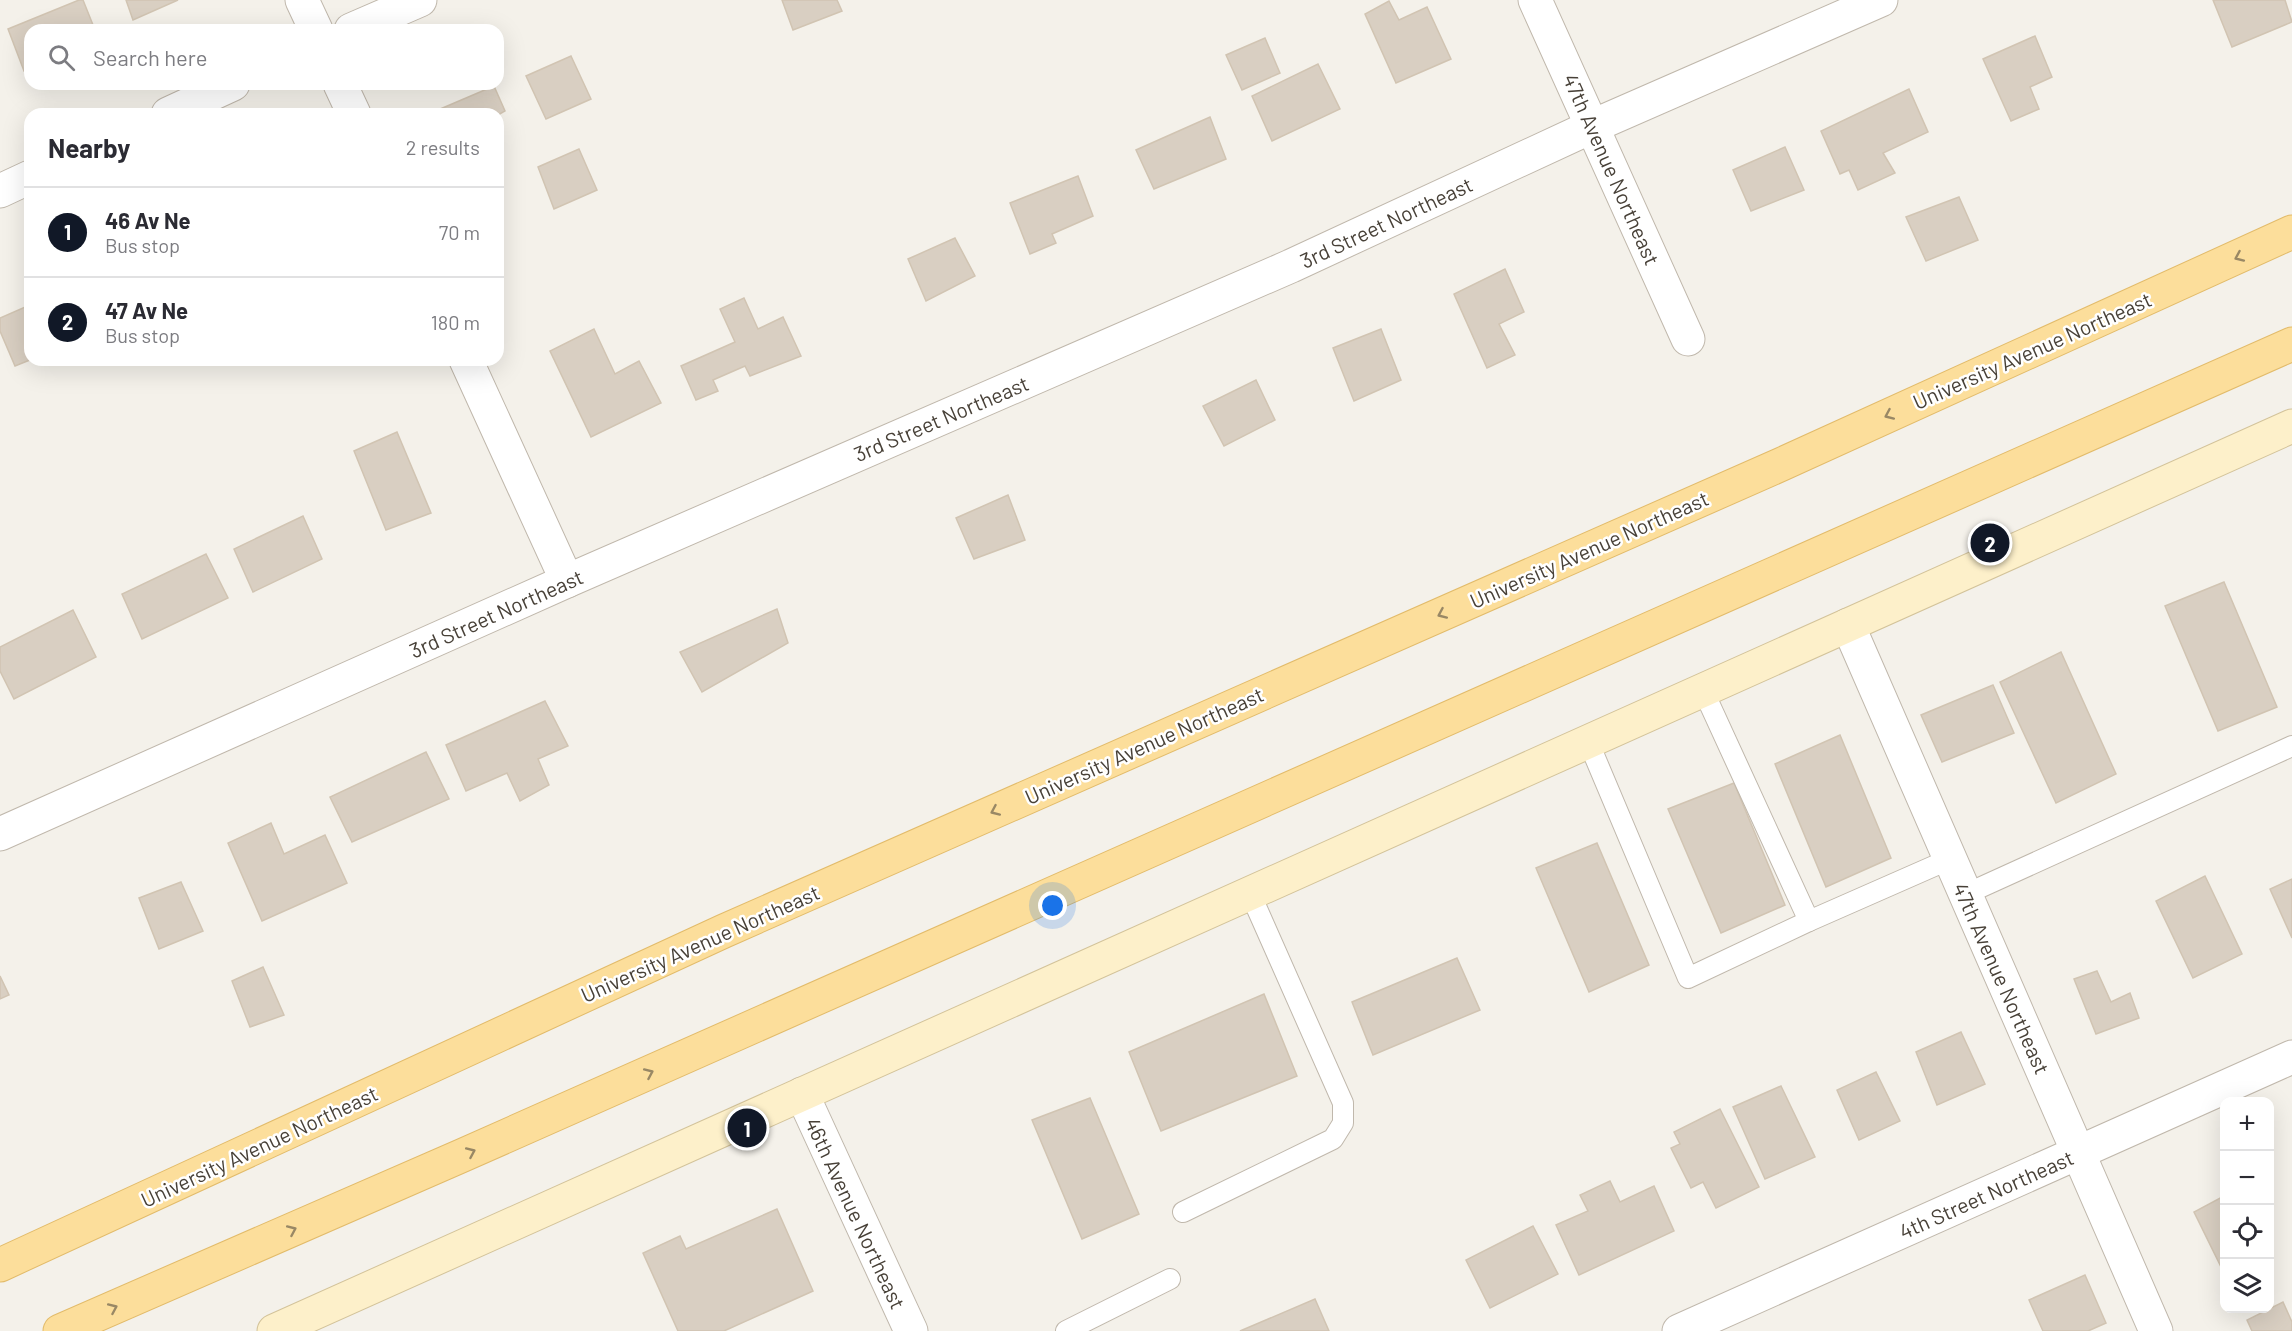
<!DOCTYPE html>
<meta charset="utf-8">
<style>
:root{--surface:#fff;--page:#f2f2f3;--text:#2b2b33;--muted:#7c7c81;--line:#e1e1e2;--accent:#111827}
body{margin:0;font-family:Barlow,sans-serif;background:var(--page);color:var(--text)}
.controls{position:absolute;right:18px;bottom:18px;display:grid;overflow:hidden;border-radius:12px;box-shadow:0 6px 24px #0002}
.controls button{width:54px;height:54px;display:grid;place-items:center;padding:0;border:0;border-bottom:2px solid var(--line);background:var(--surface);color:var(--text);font:30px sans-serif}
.you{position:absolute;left:1053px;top:906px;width:21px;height:21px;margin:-15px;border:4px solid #fff;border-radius:50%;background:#1a73e8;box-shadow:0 0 0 9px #1a73e833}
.badge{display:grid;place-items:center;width:39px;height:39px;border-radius:50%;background:var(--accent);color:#fff;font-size:20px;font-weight:700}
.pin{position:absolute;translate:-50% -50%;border:3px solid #fff;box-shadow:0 2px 6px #0006}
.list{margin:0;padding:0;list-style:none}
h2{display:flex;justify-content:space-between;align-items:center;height:78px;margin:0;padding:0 24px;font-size:26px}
h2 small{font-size:20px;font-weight:400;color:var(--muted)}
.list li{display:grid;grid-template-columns:39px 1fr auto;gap:18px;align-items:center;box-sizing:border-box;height:90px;padding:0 24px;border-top:2px solid var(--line)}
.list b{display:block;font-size:22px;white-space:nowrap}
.list p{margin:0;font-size:20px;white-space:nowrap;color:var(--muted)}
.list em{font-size:20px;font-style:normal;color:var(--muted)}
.icon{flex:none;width:33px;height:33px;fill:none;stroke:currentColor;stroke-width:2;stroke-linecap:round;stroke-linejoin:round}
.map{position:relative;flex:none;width:2292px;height:1331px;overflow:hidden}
.search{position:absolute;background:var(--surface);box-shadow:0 6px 24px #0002;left:24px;top:24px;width:480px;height:66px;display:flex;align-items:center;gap:15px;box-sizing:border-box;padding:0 21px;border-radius:18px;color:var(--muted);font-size:22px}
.panel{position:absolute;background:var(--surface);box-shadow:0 6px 24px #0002;left:24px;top:108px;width:480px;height:258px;border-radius:18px}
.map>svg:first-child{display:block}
.building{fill:#d9cfc2;stroke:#d1c4b2;stroke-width:1.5}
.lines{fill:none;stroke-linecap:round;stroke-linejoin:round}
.lane-casing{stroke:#c0b8ac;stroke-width:22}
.street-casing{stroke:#c0b8ac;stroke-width:35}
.secondary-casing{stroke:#d3c39a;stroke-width:35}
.primary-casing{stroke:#e2bb6a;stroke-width:35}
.lane{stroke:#fff;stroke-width:20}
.street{stroke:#fff;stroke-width:33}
.secondary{stroke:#fdf0ca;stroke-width:33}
.primary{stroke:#fcde9b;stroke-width:33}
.oneway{stroke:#998865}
.labels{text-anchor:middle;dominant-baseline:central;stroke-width:5;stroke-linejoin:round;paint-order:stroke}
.street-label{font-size:21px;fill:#484138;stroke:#fff}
</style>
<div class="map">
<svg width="2292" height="1331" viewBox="0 0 2292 1331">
<rect width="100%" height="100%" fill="#f4f1ea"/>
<g class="building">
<path d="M79 0H83L95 30H30V68L24 71 8 29Z"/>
<path d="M126 0H178L133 20Z"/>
<path d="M782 0H837L842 11 793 30Z"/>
<path d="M2213 0H2285L2292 22 2232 47Z"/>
<path d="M1389 1 1399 20 1427 7 1451 59 1396 83 1365 14Z"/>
<path d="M2035 36 2052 77 2030 87 2039 109 2011 121 1983 59Z"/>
<path d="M1265 38 1280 73 1242 90 1226 55Z"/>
<path d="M571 56 591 99 546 119 526 76Z"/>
<path d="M1318 64 1340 109 1272 141 1252 96Z"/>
<path d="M494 86 505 111 498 115 440 114 438 110Z"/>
<path d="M1909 89 1928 132 1883 153 1895 173 1858 190 1849 170 1840 174 1821 131Z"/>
<path d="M1210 117 1226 159 1154 189 1136 150Z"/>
<path d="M1785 147 1804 190 1751 211 1733 170Z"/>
<path d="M579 149 597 190 554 209 538 167Z"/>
<path d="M1078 176 1093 216 1052 234 1056 243 1030 254 1010 203Z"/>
<path d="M1959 197 1978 240 1926 261 1906 217Z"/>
<path d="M955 238 975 276 926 301 908 259Z"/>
<path d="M1505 269 1524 312 1499 324 1515 355 1487 368 1454 294Z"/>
<path d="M744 298 758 329 783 317 801 356 750 376 745 366 713 380 718 391 696 400 681 366 735 342 720 309Z"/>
<path d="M30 305V360L15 366 0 331V318Z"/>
<path d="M594 329 615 374 639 361 661 403 591 437 550 351Z"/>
<path d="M1381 329 1401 380 1354 401 1333 348Z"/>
<path d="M1256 380 1275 420 1224 446 1203 406Z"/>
<path d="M397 432 431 513 386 530 354 451Z"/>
<path d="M1008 495 1025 540 974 559 956 518Z"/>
<path d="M303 516 322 559 253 592 234 549Z"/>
<path d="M206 554 228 598 142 639 122 594Z"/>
<path d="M2224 582 2277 707 2218 731 2165 606Z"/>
<path d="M777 609 788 643 702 692 680 652Z"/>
<path d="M73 610 96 657 14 699 0 671V647Z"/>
<path d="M2061 652 2116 774 2056 803 2000 682Z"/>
<path d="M1993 685 2014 733 1942 762 1921 715Z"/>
<path d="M545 701 568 746 538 759 549 785 520 801 507 773 466 791 446 745Z"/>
<path d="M1840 735 1891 858 1826 887 1775 764Z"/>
<path d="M426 752 449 799 352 842 330 797Z"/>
<path d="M1734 783 1785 905 1721 933 1668 809Z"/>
<path d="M271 823 284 854 325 835 347 883 262 921 228 843Z"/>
<path d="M1597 843 1649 965 1589 992 1536 868Z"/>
<path d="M2205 876 2242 954 2193 978 2156 901Z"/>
<path d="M2292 879V938L2270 889Z"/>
<path d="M181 882 203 931 159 949 139 898Z"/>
<path d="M1457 958 1480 1010 1373 1055 1352 1002Z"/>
<path d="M263 967 284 1015 250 1027 232 981Z"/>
<path d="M2097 971 2111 1002 2130 993 2139 1018 2096 1034 2074 979Z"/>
<path d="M0 976 9 995 0 999Z"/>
<path d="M1264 994 1297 1076 1161 1131 1129 1052Z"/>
<path d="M1961 1032 1985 1084 1937 1105 1916 1052Z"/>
<path d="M1876 1072 1900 1121 1859 1140 1837 1090Z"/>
<path d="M1781 1086 1815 1157 1765 1179 1733 1107Z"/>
<path d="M1090 1098 1139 1214 1082 1239 1032 1120Z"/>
<path d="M1720 1109 1759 1187 1716 1208 1703 1182 1691 1188 1671 1148 1680 1144 1674 1132Z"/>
<path d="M1610 1181 1620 1202 1654 1186 1674 1231 1579 1275 1556 1225 1588 1211 1580 1195Z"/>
<path d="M2224 1196V1273L2194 1212Z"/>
<path d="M777 1209 813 1291 724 1331H678L643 1253 680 1236 686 1249Z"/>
<path d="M1533 1226 1558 1274 1490 1308 1466 1260Z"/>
<path d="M2085 1275 2106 1323 2088 1331H2043L2029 1300Z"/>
<path d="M1315 1299 1329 1331H1240Z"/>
<path d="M2283 1302 2292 1322V1331H2252L2247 1320Z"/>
</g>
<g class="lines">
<g class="lane-casing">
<g id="lane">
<path d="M1703 690 1809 921 1950 859"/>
<path d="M1588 741 1688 978 1809 921"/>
<path d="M1966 894 2292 746"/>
<path d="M1183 1212 1333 1139 1343 1123V1103L1250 893"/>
<path d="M1066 1331 1170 1279"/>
</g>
</g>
<g class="street-casing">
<g id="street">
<path d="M302 0 316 30"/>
<path d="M1535 0 1688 339"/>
<path d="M351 30 420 0"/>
<path d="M340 84 354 114"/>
<path d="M168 114 233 84"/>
<path d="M0 191 30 177"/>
<path d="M466 360 567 581"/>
<path d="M1848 625 2156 1331"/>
<path d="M0 834 567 581 1291 266 1593 126 1881 0"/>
<path d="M802 1094 911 1331"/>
<path d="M1679 1331 2292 1057"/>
</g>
</g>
<g class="secondary-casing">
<path id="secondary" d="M274 1331 2292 426"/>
</g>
<g class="primary-casing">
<g id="primary">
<path d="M0 1265 724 931 1782 464 2292 232"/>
<path d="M60 1331 461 1156 2292 344"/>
</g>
</g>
<use href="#lane" class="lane"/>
<use href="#street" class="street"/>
<use href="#secondary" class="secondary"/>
<use href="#primary" class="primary"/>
</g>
<defs><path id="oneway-chevron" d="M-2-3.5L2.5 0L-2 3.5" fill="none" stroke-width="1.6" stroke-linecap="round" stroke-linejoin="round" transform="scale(1.5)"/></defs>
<g class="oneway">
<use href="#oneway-chevron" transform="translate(2239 257) rotate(156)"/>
<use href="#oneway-chevron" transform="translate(1889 415) rotate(156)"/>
<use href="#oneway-chevron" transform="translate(1442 614) rotate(156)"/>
<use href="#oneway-chevron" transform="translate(995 811) rotate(156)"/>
<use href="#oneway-chevron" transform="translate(649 1073) rotate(-24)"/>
<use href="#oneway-chevron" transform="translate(471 1152) rotate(-24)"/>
<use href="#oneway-chevron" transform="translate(292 1230) rotate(-24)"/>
<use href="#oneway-chevron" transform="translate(113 1308) rotate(-24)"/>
</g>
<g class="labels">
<g class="street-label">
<text transform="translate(1612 169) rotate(66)">47th Avenue Northeast</text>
<text transform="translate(1386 222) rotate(-25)">3rd Street Northeast</text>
<text transform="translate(2032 350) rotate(-24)">University Avenue Northeast</text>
<text transform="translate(941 418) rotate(-23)">3rd Street Northeast</text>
<text transform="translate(1589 549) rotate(-24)">University Avenue Northeast</text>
<text transform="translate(496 613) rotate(-24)">3rd Street Northeast</text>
<text transform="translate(1144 745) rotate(-24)">University Avenue Northeast</text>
<text transform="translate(700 943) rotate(-24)">University Avenue Northeast</text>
<text transform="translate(2002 978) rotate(66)">47th Avenue Northeast</text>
<text transform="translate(259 1146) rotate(-25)">University Avenue Northeast</text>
<text transform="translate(1986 1194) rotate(-24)">4th Street Northeast</text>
<text transform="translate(856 1213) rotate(65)">46th Avenue Northeast</text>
</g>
</g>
</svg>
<div class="controls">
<button>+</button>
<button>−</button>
<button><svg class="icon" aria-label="locate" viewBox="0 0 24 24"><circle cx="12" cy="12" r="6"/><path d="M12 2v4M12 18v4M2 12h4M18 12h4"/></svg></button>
<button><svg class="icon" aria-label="layers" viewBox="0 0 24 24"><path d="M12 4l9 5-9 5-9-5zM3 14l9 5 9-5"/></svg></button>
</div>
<div class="you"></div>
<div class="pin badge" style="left:747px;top:1128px">1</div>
<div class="pin badge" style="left:1990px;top:543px">2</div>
<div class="search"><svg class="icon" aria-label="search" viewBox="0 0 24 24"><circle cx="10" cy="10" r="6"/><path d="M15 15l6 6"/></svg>Search here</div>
<section class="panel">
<h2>Nearby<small>2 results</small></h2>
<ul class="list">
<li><span class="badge">1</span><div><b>46 Av Ne</b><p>Bus stop</p></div><em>70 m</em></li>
<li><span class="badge">2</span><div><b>47 Av Ne</b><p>Bus stop</p></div><em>180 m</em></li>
</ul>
</section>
</div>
